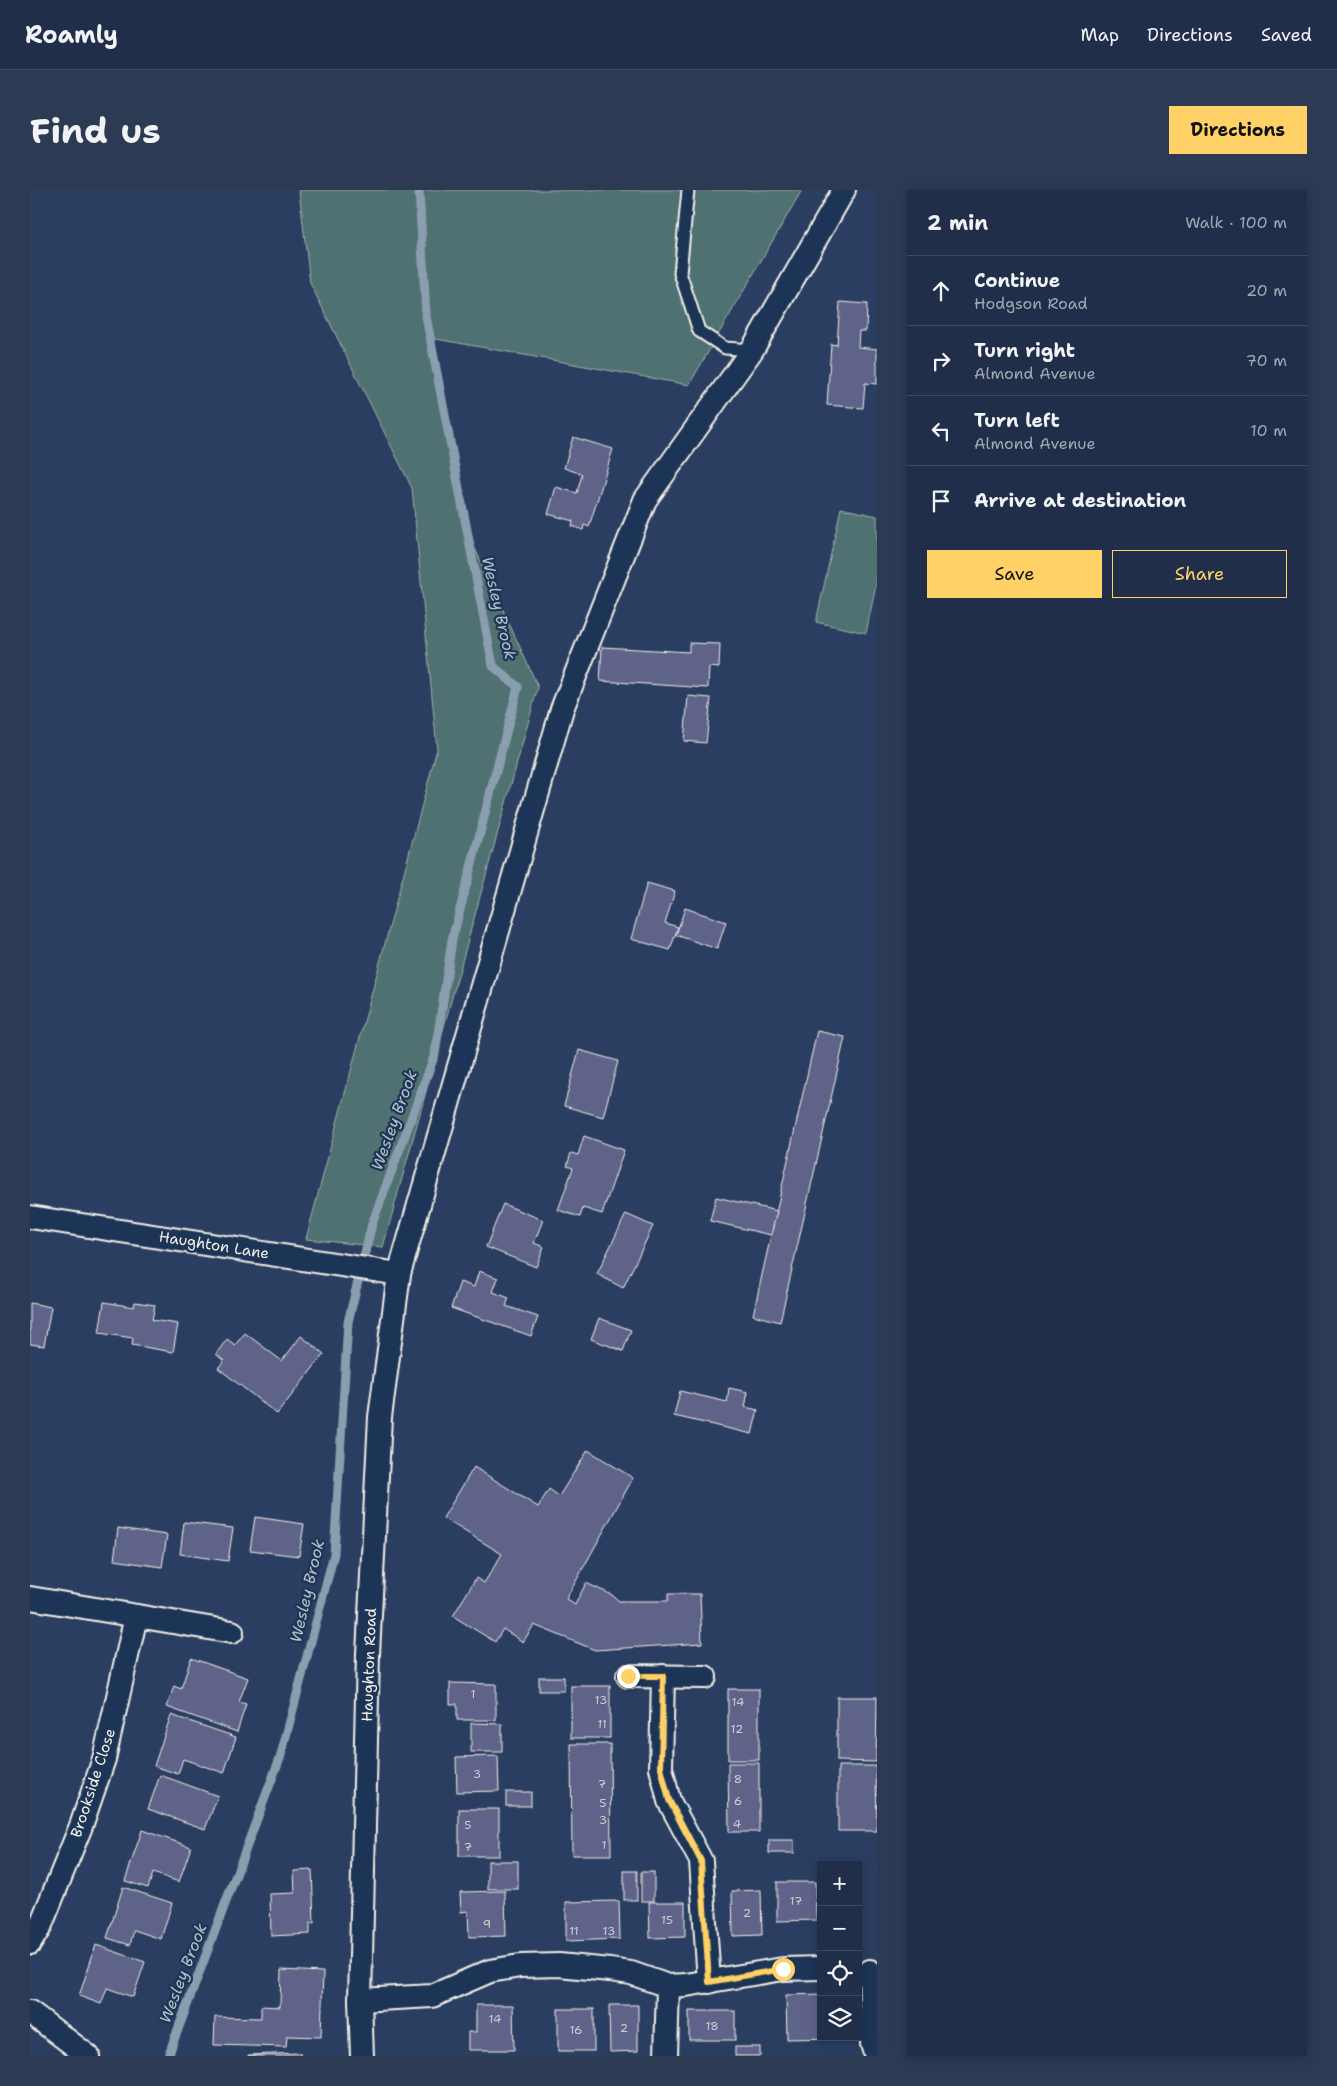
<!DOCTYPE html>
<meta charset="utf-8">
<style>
:root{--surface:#202e49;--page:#2d3a53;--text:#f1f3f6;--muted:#a2a8b4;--line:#3d4a61;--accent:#ffd166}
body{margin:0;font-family:"Shantell Sans",sans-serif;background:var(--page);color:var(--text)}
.controls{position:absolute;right:15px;bottom:15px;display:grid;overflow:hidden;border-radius:0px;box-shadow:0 2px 12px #0003}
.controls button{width:45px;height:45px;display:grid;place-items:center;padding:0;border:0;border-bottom:1px solid var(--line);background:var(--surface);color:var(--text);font:25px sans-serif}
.stop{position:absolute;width:15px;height:15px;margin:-11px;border:4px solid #ffd166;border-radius:50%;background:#fff}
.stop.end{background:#ffd166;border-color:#fff;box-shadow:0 1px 5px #0008}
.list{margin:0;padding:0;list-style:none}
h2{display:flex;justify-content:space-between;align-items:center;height:65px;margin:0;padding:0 20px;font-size:21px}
h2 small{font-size:16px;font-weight:400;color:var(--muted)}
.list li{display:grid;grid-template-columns:32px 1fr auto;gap:15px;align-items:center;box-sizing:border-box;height:70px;padding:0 20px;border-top:1px solid var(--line)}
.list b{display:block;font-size:19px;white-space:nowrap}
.list p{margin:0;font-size:16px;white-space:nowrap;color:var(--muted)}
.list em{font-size:16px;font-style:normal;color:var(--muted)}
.actions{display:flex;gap:10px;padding:15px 20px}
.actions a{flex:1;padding:11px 0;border:1px solid var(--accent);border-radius:0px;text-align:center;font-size:18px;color:var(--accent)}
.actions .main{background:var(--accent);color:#111}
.icon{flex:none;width:28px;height:28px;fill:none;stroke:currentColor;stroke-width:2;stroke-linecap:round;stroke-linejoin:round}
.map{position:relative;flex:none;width:847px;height:1866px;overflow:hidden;border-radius:0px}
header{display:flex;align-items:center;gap:30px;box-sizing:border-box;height:70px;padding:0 25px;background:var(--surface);border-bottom:1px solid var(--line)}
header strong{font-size:24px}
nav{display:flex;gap:28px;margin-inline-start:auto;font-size:18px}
.intro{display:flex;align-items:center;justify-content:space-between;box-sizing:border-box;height:120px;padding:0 30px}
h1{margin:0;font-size:35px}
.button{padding:12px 22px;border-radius:0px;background:var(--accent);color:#111;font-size:18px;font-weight:700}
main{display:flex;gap:30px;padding:0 30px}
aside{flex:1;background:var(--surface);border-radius:0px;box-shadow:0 2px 12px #0003}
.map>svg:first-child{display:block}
.green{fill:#507171;stroke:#a2b1ac}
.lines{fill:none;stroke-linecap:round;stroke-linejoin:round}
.stream{stroke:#899faf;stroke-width:9}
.building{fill:#5e648a;stroke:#f4f1e8}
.lane-casing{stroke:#f4f1e8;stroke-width:15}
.street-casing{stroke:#f4f1e8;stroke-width:26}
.lane{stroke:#1d3557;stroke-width:11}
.street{stroke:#1d3557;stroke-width:22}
.route{stroke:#ffd166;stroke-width:6}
.labels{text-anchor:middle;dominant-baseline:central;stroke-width:4.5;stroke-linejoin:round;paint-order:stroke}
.number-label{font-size:12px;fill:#ceced0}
.street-label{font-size:15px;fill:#f4f1e8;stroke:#1d3557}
.water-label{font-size:16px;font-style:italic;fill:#b5c1c7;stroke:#1d3557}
</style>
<header>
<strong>Roamly</strong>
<nav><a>Map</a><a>Directions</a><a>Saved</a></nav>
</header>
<div class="intro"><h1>Find us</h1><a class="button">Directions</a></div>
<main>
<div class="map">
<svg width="847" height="1866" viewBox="0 0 847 1866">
<rect width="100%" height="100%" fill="#2a3e61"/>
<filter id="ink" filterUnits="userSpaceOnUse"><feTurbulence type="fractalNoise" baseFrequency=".02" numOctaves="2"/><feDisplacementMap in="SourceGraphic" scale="10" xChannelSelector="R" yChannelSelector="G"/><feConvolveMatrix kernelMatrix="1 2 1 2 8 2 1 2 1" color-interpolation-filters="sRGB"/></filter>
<g filter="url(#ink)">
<g class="green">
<path d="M269 0H772L659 195 401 148 438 343 508 497 353 1057 276 1049 407 559 382 298 280 93Z"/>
<path d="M811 318 847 326V390L836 443 786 432Z"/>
</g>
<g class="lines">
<path class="stream" d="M138 1866 251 1565 304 1364 318 1132 342 1034 405 864 422 750 488 497 463 476 396 126 389 0"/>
</g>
<g class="building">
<path d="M810 112 837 114 836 141H829L828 157 847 159V194L835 193 833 218 797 215 801 154 807 155Z"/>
<path d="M543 247 583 259 559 337 554 335 553 340 542 336 543 331 518 324 526 297 547 303 552 284 534 278Z"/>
<path d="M659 453 690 454 689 478 679 477 678 498 570 491 572 457 659 462Z"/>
<path d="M658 506 681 508 676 553 654 551Z"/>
<path d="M617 693 645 701 635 733 648 737 640 760 601 749Z"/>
<path d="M655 718 696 732 687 759 646 745Z"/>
<path d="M787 841 815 847 750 1132 723 1125Z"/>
<path d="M549 860 588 871 573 927 534 916Z"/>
<path d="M554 946 594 960 572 1024 553 1018 550 1027 528 1020 543 978 537 976 541 963 548 965Z"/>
<path d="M686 1007 747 1021 741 1045 680 1031Z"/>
<path d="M473 1014 513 1030 504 1053 514 1057 506 1077 456 1057Z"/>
<path d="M596 1024 623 1036 593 1098 567 1084Z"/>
<path d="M449 1081 468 1088 463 1102 479 1108 476 1116 508 1127 501 1146 421 1118 430 1092 444 1097Z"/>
<path d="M74 1112 104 1117 105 1112 125 1115 122 1130 148 1134 143 1162 102 1155 103 1148 69 1143Z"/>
<path d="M0 1113 21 1117 14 1156 0 1154Z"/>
<path d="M569 1128 601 1140 593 1161 561 1149Z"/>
<path d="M215 1143 252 1171 271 1146 294 1164 247 1224 188 1178 194 1171 186 1164 197 1149 205 1155Z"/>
<path d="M699 1198 718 1202 715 1217 728 1220 722 1244 644 1226 650 1201 697 1212Z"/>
<path d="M558 1260 603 1288 536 1409 545 1415 556 1393 582 1405 589 1411H638V1404H670L672 1453 565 1460 504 1435 493 1452 473 1439 465 1452 423 1426 446 1388 454 1393 472 1364 413 1328 444 1277 508 1317 519 1299 529 1306Z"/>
<path d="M225 1327 274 1334 269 1366 220 1360Z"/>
<path d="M154 1332 203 1338 198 1371 150 1364Z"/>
<path d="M88 1338 137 1345 132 1377 84 1370Z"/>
<path d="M161 1468 218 1488 209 1512 216 1514 207 1542 137 1517 144 1496 151 1499Z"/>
<rect x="509" y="1487" width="25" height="14"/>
<path d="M420 1493 466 1494V1530H427V1514H420Z"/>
<rect x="541" y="1496" width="39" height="52"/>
<rect x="698" y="1499" width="31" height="71"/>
<path d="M807 1507H847L846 1572 807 1571Z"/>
<path d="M141 1525 206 1547 194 1583 153 1569 148 1584 124 1576Z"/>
<path d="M441 1533 472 1534V1562H441Z"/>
<path d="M541 1554H580L581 1665H542Z"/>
<path d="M468 1566 469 1601 427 1602 426 1567Z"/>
<path d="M698 1573H729V1642H699Z"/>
<path d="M808 1576H846L847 1641H808Z"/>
<path d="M130 1585 188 1606 175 1639 118 1619Z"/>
<rect x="476" y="1602" width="25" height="14"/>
<rect x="429" y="1619" width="40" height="47"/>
<path d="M112 1640 161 1657 149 1692 123 1683 118 1698 95 1691Z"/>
<rect x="739" y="1650" width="25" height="13"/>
<rect x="458" y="1671" width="30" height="28"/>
<path d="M282 1680 284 1733H280V1744L241 1746 240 1704 265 1703 264 1681Z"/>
<rect x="594" y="1681" width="13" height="29"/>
<rect x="611" y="1682" width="13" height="29"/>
<path d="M747 1692H785L786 1730 747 1731Z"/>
<path d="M788 1692H791V1731H789Z"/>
<path d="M93 1697 142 1713 131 1749 104 1740 100 1755 77 1748Z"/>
<path d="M731 1700 732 1745 703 1746 702 1701Z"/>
<path d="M475 1701 476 1746 439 1747 438 1721 431 1722 430 1702Z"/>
<path d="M589 1711 590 1749 536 1751V1712Z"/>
<path d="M619 1712H655V1747L620 1748Z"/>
<path d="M66 1755 115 1772 103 1807 77 1798 71 1814 49 1806Z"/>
<path d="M251 1780 293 1782 291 1847 257 1846 256 1857 184 1855 185 1827 231 1828V1816L250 1817Z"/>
<path d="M791 1804V1847L807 1848 757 1849 756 1805Z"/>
<path d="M446 1815H483L484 1860H438V1842H446Z"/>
<path d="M579 1815H608V1861L580 1862Z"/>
<rect x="528" y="1819" width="36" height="42"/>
<rect x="659" y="1821" width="46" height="29"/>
<rect x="705" y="1857" width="25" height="9"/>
<path d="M270 1863V1866H218V1865Z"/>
</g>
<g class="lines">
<g class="lane-casing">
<path id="lane" d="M658 0 650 83 669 141 695 158 722 160"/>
</g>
<g class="street-casing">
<g id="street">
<path d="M0 1027 369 1084"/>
<path d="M0 1408 202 1442"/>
<path d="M598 1486 675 1487"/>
<path d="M633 1486 631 1578 639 1611 671 1671 679 1792"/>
<path d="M0 1753 10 1737 51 1636 74 1569 106 1426"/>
<path d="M840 1781 842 1854 846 1866"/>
<path d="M330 1810 402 1806 460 1781 490 1776 529 1775 580 1780 601 1783 638 1796 656 1795 753 1779 791 1778"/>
<path d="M0 1822 58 1866"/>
<path d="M332 1866 330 1810 338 1464 350 1227 369 1084 532 519 615 310 722 160 814 0"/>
<path d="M636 1866 638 1796"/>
</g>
</g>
<use href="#lane" class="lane"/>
<use href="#street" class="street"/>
</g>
</g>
<g class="lines" filter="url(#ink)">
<path class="route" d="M598 1486H633L631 1578 639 1610 671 1671 679 1792 753 1779"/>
</g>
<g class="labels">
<g class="number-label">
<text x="443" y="1504">1</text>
<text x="571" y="1510">13</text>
<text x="708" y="1512">14</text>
<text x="572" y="1534">11</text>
<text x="707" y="1539">12</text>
<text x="447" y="1584">3</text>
<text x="708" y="1589">8</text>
<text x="572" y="1594">7</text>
<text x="708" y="1611">6</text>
<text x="573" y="1613">5</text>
<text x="573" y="1630">3</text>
<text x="707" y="1634">4</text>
<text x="438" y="1635">5</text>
<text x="574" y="1655">1</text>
<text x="438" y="1657">7</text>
<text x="766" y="1711">17</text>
<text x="717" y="1723">2</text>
<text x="637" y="1730">15</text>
<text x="457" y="1734">9</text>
<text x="544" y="1741">11</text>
<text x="579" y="1741">13</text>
<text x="465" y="1829">14</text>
<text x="682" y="1836">18</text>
<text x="594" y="1838">2</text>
<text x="546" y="1840">16</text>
</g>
<g class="street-label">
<text transform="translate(184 1055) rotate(9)">Haughton Lane</text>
<text transform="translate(339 1475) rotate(-88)">Haughton Road</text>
<text transform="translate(63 1593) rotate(-72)">Brookside Close</text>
</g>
<g class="water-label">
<text transform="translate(469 418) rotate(77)">Wesley Brook</text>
<text transform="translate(364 930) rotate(-70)">Wesley Brook</text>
<text transform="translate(277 1401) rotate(-77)">Wesley Brook</text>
<text transform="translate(153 1783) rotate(-69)">Wesley Brook</text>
</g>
</g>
</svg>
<div class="controls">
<button>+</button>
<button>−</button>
<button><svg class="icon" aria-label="locate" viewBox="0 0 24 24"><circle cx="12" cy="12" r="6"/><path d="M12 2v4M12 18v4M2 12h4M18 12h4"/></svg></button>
<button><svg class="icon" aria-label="layers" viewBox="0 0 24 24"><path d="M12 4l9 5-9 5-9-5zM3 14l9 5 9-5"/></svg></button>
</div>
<div class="stop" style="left:753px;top:1779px"></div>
<div class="stop end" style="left:598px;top:1486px"></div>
</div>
<aside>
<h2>2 min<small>Walk · 100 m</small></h2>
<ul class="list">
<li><svg class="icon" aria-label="ahead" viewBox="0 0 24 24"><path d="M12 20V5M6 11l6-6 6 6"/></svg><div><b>Continue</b><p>Hodgson Road</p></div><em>20 m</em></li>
<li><svg class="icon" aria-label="right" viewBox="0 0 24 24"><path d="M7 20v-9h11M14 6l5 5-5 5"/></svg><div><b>Turn right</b><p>Almond Avenue</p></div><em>70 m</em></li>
<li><svg class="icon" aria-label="left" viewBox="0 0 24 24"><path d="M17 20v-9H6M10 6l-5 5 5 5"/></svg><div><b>Turn left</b><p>Almond Avenue</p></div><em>10 m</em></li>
<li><svg class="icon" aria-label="arrive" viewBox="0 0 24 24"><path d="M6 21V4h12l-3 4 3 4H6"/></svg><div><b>Arrive at destination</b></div></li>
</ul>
<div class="actions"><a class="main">Save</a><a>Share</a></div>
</aside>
</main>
